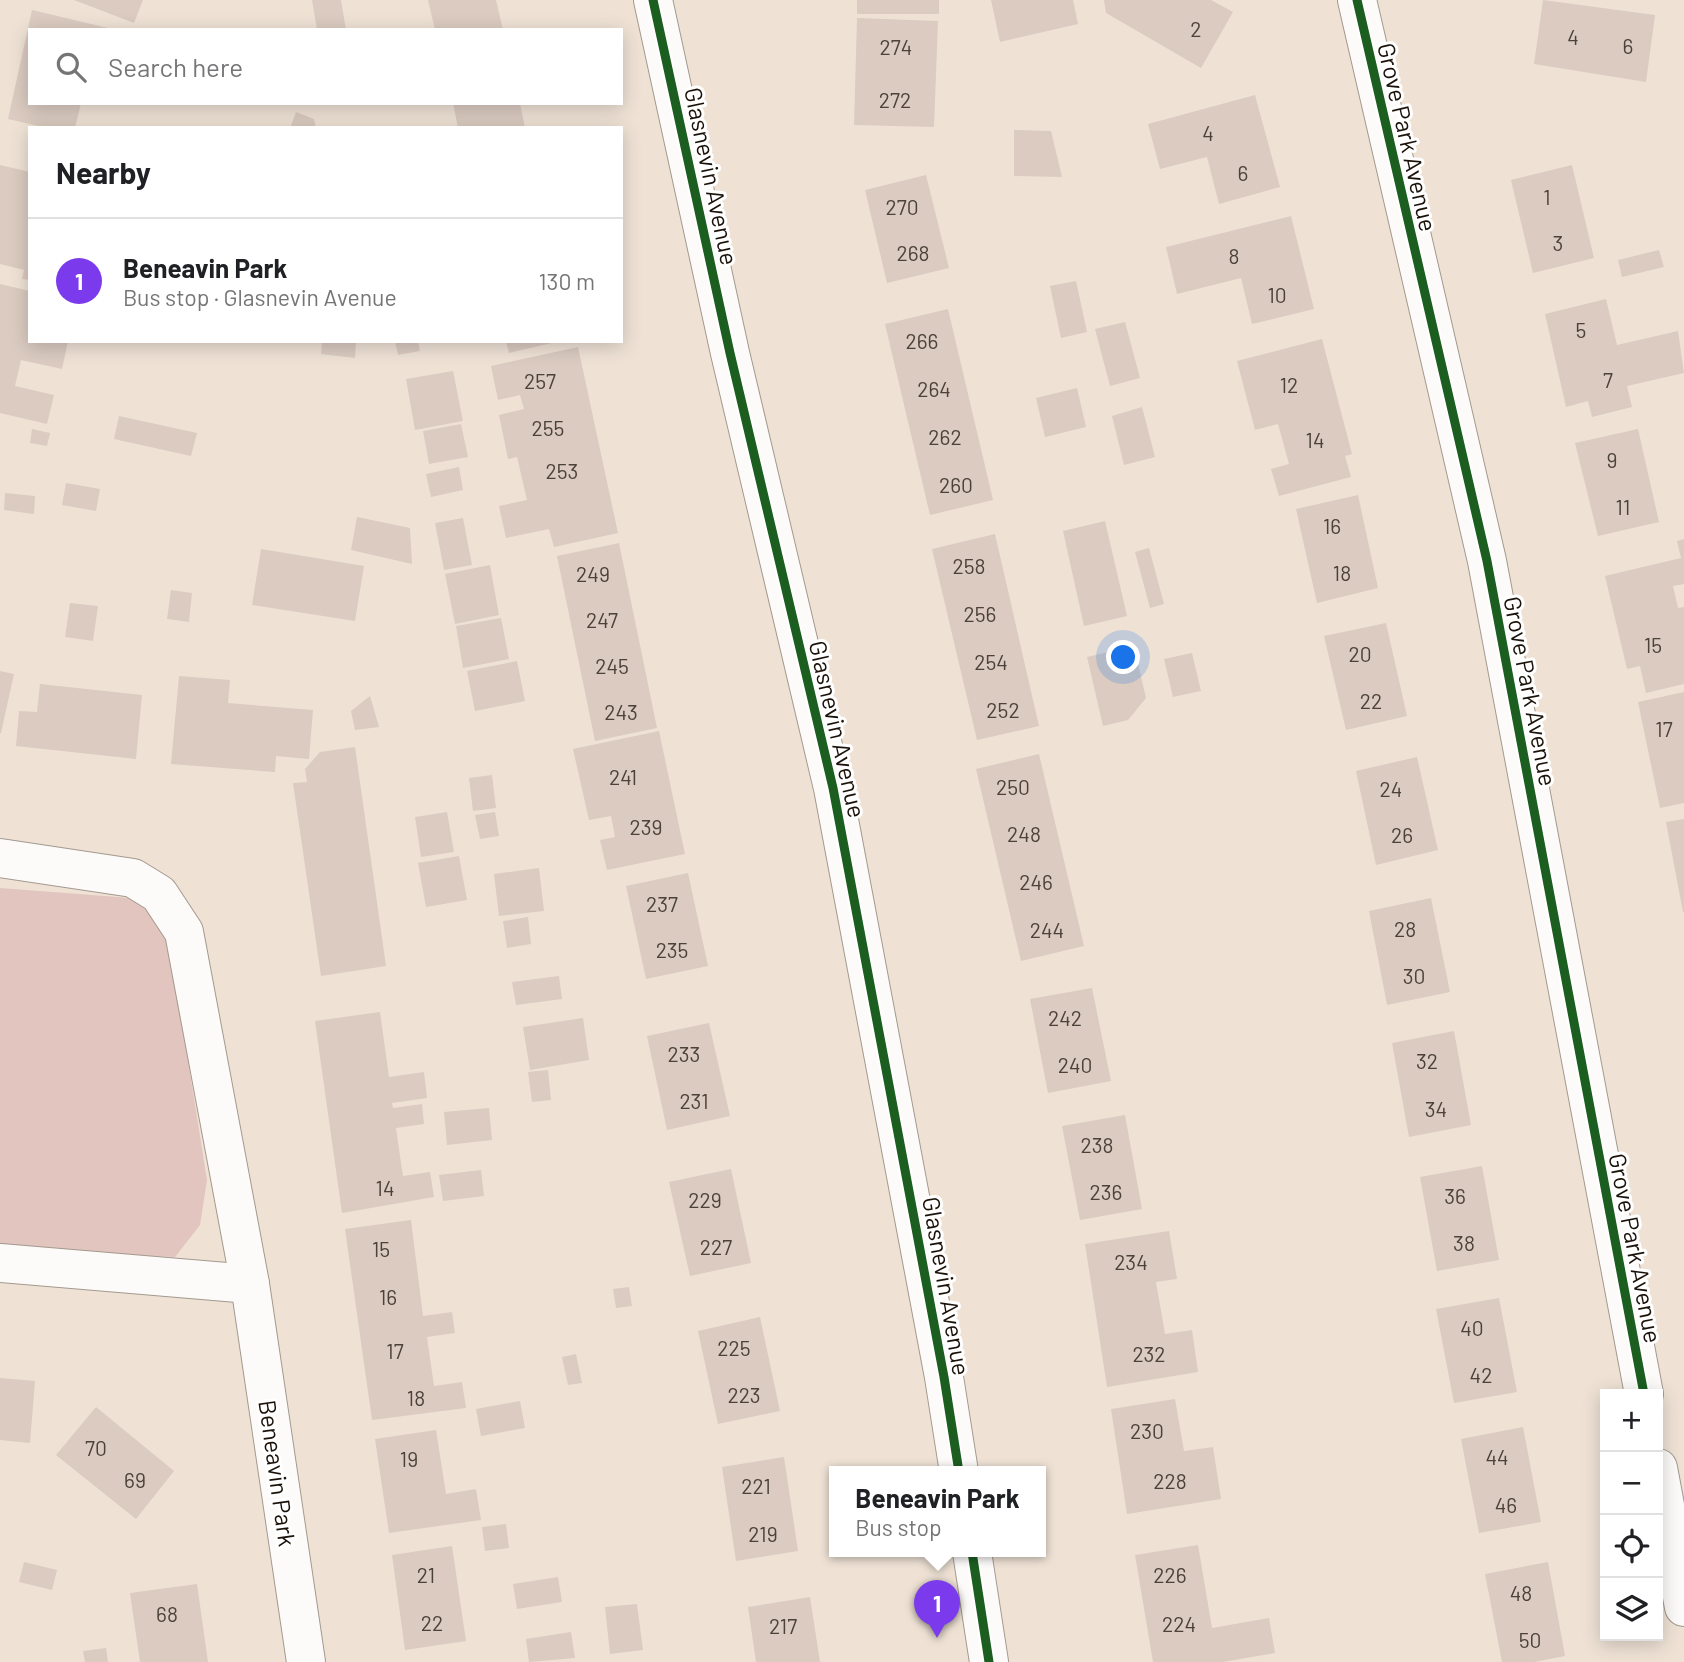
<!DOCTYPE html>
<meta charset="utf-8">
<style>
:root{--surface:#fff;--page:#f2f2f2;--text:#202124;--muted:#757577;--line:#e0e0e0;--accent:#7c3aed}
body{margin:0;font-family:Barlow,sans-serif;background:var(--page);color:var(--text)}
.controls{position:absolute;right:21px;bottom:21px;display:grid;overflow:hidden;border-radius:0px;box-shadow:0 4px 18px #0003}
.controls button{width:63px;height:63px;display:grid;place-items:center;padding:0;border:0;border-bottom:2px solid var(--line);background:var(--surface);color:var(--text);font:35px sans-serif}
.you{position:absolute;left:1124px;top:658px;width:24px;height:24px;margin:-18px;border:5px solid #fff;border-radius:50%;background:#1a73e8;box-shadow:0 0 0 10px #1a73e833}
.badge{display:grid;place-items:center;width:46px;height:46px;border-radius:50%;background:var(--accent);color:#fff;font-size:23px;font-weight:700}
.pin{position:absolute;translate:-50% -58px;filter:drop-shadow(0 2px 4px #0008)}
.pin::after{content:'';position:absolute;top:37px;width:24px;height:21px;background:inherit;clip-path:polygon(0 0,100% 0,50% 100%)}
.popup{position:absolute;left:829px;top:1466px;width:217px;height:91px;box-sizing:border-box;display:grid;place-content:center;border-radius:0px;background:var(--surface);filter:drop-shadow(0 2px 5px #0005);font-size:23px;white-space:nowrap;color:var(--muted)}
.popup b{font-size:26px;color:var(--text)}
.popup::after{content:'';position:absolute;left:50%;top:100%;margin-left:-14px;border:14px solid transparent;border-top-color:var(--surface)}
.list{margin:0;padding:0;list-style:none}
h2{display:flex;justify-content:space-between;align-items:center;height:91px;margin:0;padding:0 28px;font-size:30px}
h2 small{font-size:23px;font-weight:400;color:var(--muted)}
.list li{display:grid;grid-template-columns:46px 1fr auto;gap:21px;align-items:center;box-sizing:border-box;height:126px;padding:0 28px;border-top:2px solid var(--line)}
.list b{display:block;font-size:26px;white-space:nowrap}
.list p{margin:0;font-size:23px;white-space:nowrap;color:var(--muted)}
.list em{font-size:23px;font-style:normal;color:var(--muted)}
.icon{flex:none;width:38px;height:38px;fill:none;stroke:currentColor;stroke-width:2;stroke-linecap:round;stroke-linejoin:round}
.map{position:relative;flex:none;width:1684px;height:1662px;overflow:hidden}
.search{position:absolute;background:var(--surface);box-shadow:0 4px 18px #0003;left:28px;top:28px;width:595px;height:77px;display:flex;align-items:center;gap:18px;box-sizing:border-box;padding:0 24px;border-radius:0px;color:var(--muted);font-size:26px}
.panel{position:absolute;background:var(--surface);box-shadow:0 4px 18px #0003;left:28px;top:126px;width:595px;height:217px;border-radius:0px}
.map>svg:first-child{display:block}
.green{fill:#e1c5be}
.building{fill:#dbcbc1}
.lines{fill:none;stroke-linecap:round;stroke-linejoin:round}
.minor-casing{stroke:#a3998f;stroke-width:40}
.secondary-casing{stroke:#a3998f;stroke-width:40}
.minor{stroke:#fdfbf9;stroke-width:38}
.secondary{stroke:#fdfbf9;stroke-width:38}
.cycleway-casing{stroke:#fff;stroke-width:13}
.cycleway{stroke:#1b5e20;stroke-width:9}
.labels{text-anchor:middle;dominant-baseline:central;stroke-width:6;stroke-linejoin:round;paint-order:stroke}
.number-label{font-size:21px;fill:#4c4239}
.street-label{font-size:24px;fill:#1a1109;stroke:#fff}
</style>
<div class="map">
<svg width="1684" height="1662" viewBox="0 0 1684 1662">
<rect width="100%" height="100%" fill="#efe2d5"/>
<path class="green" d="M0 888 131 898 155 915 170 947 207 1180 200 1225 175 1257 0 1250Z"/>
<g class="building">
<path d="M74 0H143L134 23Z"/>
<path d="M312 0H341L346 30H317Z"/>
<path d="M428 0H496L503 30H435Z"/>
<rect x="857" y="0" width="82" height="14"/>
<path d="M991 0H1073L1078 24 1000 42Z"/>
<path d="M1104 0H1211L1233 12 1201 68 1106 13Z"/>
<path d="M1543 0 1655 15 1646 82 1534 64Z"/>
<path d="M32 10 112 29 30 30V103H81L75 128H47L8 119Z"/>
<path d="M857 18 938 21 934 127 854 125Z"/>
<path d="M1255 95 1280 187 1219 204 1207 157 1160 169 1148 124Z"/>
<path d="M453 103H520L525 128H458Z"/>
<path d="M296 112 314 119 316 128H290Z"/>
<path d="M1014 130 1051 131 1062 177 1014 176Z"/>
<path d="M0 165 30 172V280L22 279 24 270 0 264Z"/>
<path d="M1572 165 1594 258 1533 273 1511 180Z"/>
<path d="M926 175 949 268 887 283 865 190Z"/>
<path d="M1291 216 1314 309 1252 324 1241 278 1177 294 1166 247Z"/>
<path d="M1659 250 1664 267 1622 277 1618 260Z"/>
<path d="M1076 281 1087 332 1061 338 1050 286Z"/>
<path d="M0 284 30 291V341H68L62 369 21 360 15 386 54 395 47 424 0 413Z"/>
<path d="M1606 299 1617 345 1678 331 1684 373 1627 386 1632 407 1592 417 1588 401 1566 407 1545 314Z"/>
<path d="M948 309 993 500 930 515 885 324Z"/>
<path d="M1125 322 1140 378 1110 386 1095 329Z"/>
<path d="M1322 339 1352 454 1345 456 1351 477 1279 496 1271 469 1289 464 1278 424 1255 430 1237 361Z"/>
<path d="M322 341H356L355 358 321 354Z"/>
<path d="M395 341H418L420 351 398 355Z"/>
<path d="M506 341H556V342L509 353Z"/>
<path d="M578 347 618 533 554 547 549 529 506 538 499 506 527 500 517 457 508 459 499 415 524 409 520 395 498 400 491 366Z"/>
<path d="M453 371 463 421 415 430 406 379Z"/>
<path d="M1077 388 1086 427 1045 437 1036 398Z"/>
<path d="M1142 407 1155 457 1124 465 1112 416Z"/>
<path d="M119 416 197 433 191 456 114 439Z"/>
<path d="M461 424 468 457 429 464 423 431Z"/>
<path d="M32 429 50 433 47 446 30 443Z"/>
<path d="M1638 429 1659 522 1598 536 1575 443Z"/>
<path d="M459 467 463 490 431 497 426 474Z"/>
<path d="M66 483 100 489 96 511 62 505Z"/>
<path d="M5 493 35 496 34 514 4 510Z"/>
<path d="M1358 495 1378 588 1317 603 1296 509Z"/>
<path d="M357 517 410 528 412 564 351 550Z"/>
<path d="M463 518 472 565 444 570 435 523Z"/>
<path d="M1105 521 1127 616 1084 626 1063 531Z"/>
<path d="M995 534 1039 726 977 740 932 549Z"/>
<path d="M1684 539V584L1673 586 1678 608 1684 607V684L1646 693 1640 666 1627 669 1605 576 1681 558 1677 541Z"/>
<path d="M619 543 657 728 595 741 557 556Z"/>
<path d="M1149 548 1164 604 1150 608 1135 552Z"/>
<path d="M261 549 364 566 355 621 252 605Z"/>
<path d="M490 565 499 615 455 624 445 574Z"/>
<path d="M171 590 192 593 189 622 167 619Z"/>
<path d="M70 603 98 606 93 641 65 637Z"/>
<path d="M501 618 509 659 463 668 456 626Z"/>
<path d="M1386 623 1407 716 1346 730 1324 636Z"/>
<path d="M1134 646 1146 698 1128 720 1103 726 1087 657Z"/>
<path d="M1192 653 1201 691 1173 697 1164 659Z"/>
<path d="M517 661 525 701 475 711 467 671Z"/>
<path d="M0 671 14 674 1 733H0Z"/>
<path d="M179 676 230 680 228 703 313 710 309 759 276 756 275 772 171 764Z"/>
<path d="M40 684 142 695 136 759 16 746 19 711 37 712Z"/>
<path d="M1684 692V803L1660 808 1638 702Z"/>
<path d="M370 696 379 727 355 730 351 711Z"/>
<path d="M659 731 685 854 607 870 600 840 615 837 611 816 589 820 573 749Z"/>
<path d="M355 747 386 966 321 976 293 783 307 782 305 769 320 752Z"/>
<path d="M1039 754 1084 946 1021 961 976 769Z"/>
<path d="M1417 757 1438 850 1376 865 1356 771Z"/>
<path d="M492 775 496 808 473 811 469 778Z"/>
<path d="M447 812 454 852 421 857 415 817Z"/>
<path d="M495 812 499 836 480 839 475 815Z"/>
<path d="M1684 819V912H1683L1666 822Z"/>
<path d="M459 856 467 900 426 907 418 863Z"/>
<path d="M539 868 544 911 499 916 494 874Z"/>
<path d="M688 873 708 966 646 979 626 886Z"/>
<path d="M1431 898 1450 992 1387 1005 1369 911Z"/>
<path d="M528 917 531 944 507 948 503 921Z"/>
<path d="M559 976 562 999 516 1005 512 982Z"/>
<path d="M1092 988 1111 1081 1048 1093 1030 999Z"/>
<path d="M380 1012 389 1077 424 1072 427 1098 392 1103 393 1108 422 1104 424 1124 396 1128 400 1156 403 1176 430 1172 434 1197 342 1213 315 1021Z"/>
<path d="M583 1018 589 1060 530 1070 523 1027Z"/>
<path d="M709 1023 730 1116 667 1130 647 1036Z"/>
<path d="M1454 1031 1471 1125 1409 1137 1392 1043Z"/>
<path d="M548 1070 551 1100 532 1102 528 1072Z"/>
<path d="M489 1108 492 1140 447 1145 444 1112Z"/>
<path d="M1125 1115 1142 1209 1080 1220 1062 1126Z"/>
<path d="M1482 1166 1499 1260 1437 1271 1420 1177Z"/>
<path d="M731 1169 751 1263 690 1276 669 1182Z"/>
<path d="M481 1170 484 1196 443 1201 439 1175Z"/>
<path d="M411 1220 423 1316 452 1312 455 1333 427 1337 434 1386 462 1382 466 1408 372 1420 345 1229Z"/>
<path d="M1169 1231 1177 1279 1156 1282 1165 1334 1192 1330 1198 1372 1107 1387 1085 1244Z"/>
<path d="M629 1287 632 1306 616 1308 613 1289Z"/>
<path d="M1499 1298 1517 1392 1454 1403 1436 1309Z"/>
<path d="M760 1317 780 1411 718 1424 698 1331Z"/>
<path d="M576 1354 582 1383 568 1385 562 1357Z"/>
<path d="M0 1378 35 1381 30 1443 0 1440Z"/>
<path d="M1175 1399 1184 1451 1213 1447 1221 1499 1127 1514 1111 1409Z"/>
<path d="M520 1401 525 1428 481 1436 476 1409Z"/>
<path d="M96 1407 174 1471 136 1519 56 1455Z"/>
<path d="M1523 1427 1541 1522 1479 1533 1461 1439Z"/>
<path d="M436 1430 446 1494 476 1489 481 1520 389 1533 375 1439Z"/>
<path d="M784 1457 798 1551 736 1561 722 1467Z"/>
<path d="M506 1524 509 1548 485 1551 482 1527Z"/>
<path d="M1198 1545 1212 1628 1269 1618 1275 1653 1223 1662H1153L1135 1555Z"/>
<path d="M452 1546 466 1641 405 1650 392 1555Z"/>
<path d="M24 1562 57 1570 52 1590 19 1582Z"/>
<path d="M1548 1562 1565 1656 1534 1662H1502L1485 1574Z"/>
<path d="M558 1577 562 1602 517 1609 513 1584Z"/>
<path d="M197 1584 208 1662H140L130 1593Z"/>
<path d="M810 1597 820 1662H756L748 1607Z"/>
<path d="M637 1604 643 1650 610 1654 605 1607Z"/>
<path d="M571 1632 575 1658 529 1662 526 1639Z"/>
<path d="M106 1648 108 1662H85L83 1651Z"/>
</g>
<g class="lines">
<g class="minor-casing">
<g id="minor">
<path d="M1357 0 1487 561 1644 1394"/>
<path d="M0 858 133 878 159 894 184 932 250 1284 306 1662"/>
<path d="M0 1263 250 1284"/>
<path d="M1658 1468 1684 1607"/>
</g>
</g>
<g class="secondary-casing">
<g id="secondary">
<path d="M653 0 730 353 833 788 944 1377 959 1472"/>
<path d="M972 1552 989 1662"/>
</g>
</g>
<use href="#minor" class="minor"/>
<use href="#secondary" class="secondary"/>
<g class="cycleway-casing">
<g id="cycleway">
<path d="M653 0 730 353 833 788 944 1377 959 1472"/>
<path d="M1357 0 1487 561 1644 1394"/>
<path d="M972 1552 989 1662"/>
</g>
</g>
<use href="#cycleway" class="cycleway"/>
</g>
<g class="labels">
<g class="number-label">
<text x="1196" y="28">2</text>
<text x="1573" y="36">4</text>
<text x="1628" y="45">6</text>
<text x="896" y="46">274</text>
<text x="895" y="99">272</text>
<text x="1208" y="132">4</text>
<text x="1243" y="172">6</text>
<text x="1547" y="196">1</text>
<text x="902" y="206">270</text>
<text x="1558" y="242">3</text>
<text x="913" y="252">268</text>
<text x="1234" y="255">8</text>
<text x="1277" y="294">10</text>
<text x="1581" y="329">5</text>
<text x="922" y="340">266</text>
<text x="1608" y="379">7</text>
<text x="540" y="380">257</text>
<text x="1289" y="384">12</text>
<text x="934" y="388">264</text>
<text x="548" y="427">255</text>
<text x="945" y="436">262</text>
<text x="1315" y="439">14</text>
<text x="1612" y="459">9</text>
<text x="562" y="470">253</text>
<text x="956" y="484">260</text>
<text x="1623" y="506">11</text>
<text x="1332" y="525">16</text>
<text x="969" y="565">258</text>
<text x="1342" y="572">18</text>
<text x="593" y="573">249</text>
<text x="980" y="613">256</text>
<text x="602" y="619">247</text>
<text x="1653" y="644">15</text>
<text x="1360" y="653">20</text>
<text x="991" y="661">254</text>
<text x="612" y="665">245</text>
<text x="1371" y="700">22</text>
<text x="1003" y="709">252</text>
<text x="621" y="711">243</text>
<text x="1664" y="728">17</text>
<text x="623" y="776">241</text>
<text x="1013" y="786">250</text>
<text x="1391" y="788">24</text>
<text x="646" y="826">239</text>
<text x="1024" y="833">248</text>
<text x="1402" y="834">26</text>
<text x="1036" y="881">246</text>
<text x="662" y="903">237</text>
<text x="1405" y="928">28</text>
<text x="1047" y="929">244</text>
<text x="672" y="949">235</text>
<text x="1414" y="975">30</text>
<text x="1065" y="1017">242</text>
<text x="684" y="1053">233</text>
<text x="1427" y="1060">32</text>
<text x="1075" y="1064">240</text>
<text x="694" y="1100">231</text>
<text x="1436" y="1108">34</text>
<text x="1097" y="1144">238</text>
<text x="385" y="1187">14</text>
<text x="1106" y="1191">236</text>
<text x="1455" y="1195">36</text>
<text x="705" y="1199">229</text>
<text x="1464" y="1242">38</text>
<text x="716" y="1246">227</text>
<text x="381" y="1248">15</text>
<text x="1131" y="1261">234</text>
<text x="388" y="1296">16</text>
<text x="1472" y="1327">40</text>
<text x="734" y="1347">225</text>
<text x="395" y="1350">17</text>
<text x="1149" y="1353">232</text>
<text x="1481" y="1374">42</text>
<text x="744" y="1394">223</text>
<text x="416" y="1397">18</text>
<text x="1147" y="1430">230</text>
<text x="96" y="1447">70</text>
<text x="1497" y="1456">44</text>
<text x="409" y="1458">19</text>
<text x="135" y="1479">69</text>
<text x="1170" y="1480">228</text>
<text x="756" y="1485">221</text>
<text x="1506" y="1504">46</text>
<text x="763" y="1533">219</text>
<text x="426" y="1574">21</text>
<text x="1170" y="1574">226</text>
<text x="1521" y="1592">48</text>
<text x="167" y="1613">68</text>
<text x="432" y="1622">22</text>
<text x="1179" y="1623">224</text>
<text x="783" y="1625">217</text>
<text x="1530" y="1639">50</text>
</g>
<g class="street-label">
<text transform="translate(1408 137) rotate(77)">Grove Park Avenue</text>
<text transform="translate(712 176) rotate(78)">Glasnevin Avenue</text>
<text transform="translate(1531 691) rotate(79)">Grove Park Avenue</text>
<text transform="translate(838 729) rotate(77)">Glasnevin Avenue</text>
<text transform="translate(1636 1248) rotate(79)">Grove Park Avenue</text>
<text transform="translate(947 1286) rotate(80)">Glasnevin Avenue</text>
<text transform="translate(278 1473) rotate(82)">Beneavin Park</text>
</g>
</g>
</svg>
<div class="controls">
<button>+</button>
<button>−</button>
<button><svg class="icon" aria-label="locate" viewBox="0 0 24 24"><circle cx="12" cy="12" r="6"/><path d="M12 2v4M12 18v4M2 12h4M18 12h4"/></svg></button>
<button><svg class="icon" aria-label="layers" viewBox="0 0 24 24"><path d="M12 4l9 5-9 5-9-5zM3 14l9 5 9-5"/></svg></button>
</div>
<div class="you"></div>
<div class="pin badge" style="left:937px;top:1638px">1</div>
<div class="popup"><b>Beneavin Park</b>Bus stop</div>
<div class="search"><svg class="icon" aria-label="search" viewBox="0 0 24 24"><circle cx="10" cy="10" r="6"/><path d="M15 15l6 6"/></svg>Search here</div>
<section class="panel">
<h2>Nearby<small></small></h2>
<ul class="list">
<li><span class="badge">1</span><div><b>Beneavin Park</b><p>Bus stop · Glasnevin Avenue</p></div><em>130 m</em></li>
</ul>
</section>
</div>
